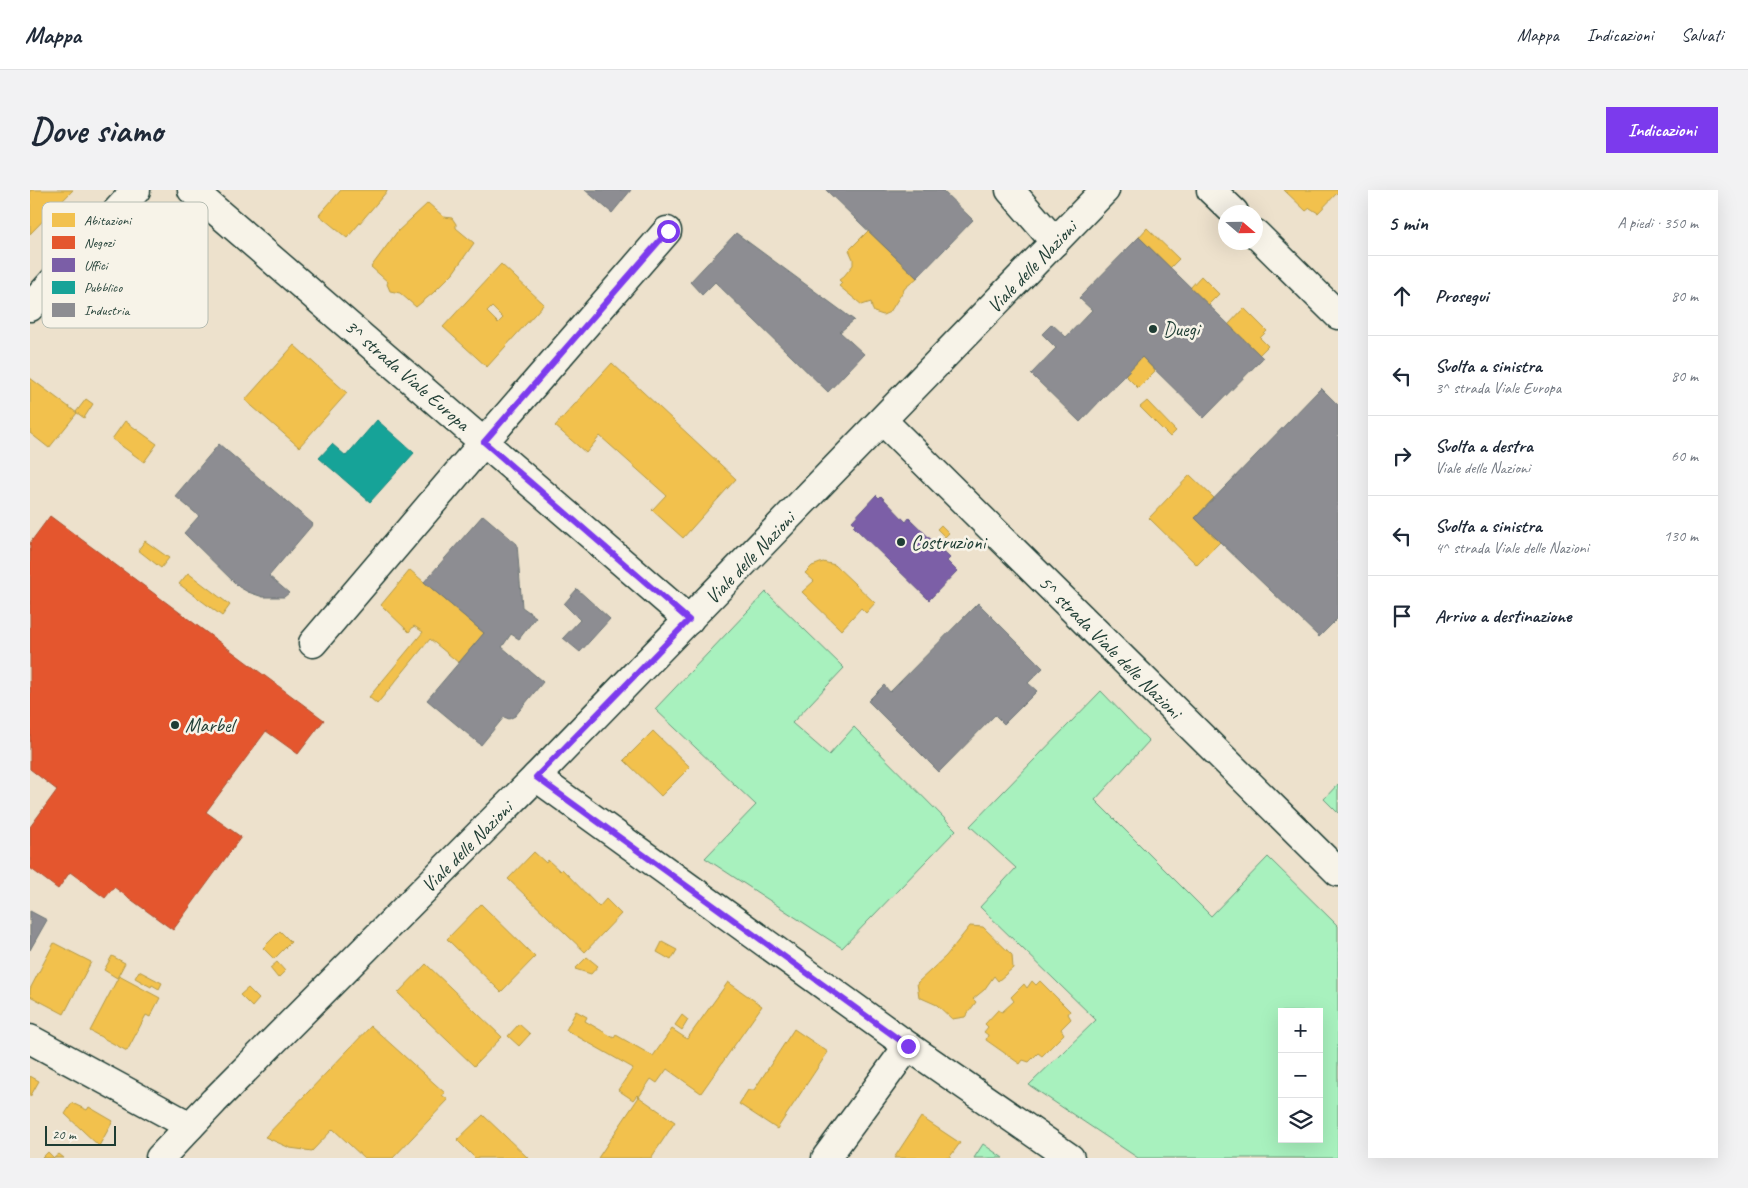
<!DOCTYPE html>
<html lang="it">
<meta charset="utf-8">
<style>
:root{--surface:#fff;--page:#f2f2f3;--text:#1f2937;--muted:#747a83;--line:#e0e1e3;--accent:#7c3aed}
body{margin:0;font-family:Caveat,sans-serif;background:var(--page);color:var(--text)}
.controls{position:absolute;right:15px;bottom:15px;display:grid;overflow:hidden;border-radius:0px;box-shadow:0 5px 20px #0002}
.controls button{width:45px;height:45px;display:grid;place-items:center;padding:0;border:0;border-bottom:1px solid var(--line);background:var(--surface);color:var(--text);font:25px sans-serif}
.compass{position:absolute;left:1188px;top:15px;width:45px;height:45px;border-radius:50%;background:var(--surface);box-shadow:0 5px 20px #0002;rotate:110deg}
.scale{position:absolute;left:15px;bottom:12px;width:71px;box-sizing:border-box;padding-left:5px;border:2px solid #1f3d34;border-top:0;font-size:14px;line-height:18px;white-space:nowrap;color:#1f3d34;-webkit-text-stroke:4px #f7f3e8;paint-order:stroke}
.stop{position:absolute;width:15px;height:15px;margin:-11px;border:4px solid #7c3aed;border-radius:50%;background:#fff}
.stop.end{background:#7c3aed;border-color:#fff;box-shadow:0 1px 5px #0008}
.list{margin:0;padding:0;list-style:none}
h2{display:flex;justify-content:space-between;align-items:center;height:65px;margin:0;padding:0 20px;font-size:21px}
h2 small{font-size:16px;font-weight:400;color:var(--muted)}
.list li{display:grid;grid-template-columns:32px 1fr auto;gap:15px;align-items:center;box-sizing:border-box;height:80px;padding:0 20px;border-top:1px solid var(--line)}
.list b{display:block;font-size:19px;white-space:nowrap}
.list p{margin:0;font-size:16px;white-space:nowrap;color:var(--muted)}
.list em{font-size:16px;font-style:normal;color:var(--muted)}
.icon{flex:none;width:28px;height:28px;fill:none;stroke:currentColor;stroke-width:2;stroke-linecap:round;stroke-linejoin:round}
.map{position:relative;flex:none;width:1308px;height:968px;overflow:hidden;border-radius:0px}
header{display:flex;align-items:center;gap:30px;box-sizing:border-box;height:70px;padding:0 25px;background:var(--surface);border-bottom:1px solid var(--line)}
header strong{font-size:24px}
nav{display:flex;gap:28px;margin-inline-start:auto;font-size:18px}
.intro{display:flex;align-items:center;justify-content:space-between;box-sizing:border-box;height:120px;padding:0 30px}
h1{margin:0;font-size:35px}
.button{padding:12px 22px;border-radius:0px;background:var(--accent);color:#fff;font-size:18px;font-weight:700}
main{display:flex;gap:30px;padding:0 30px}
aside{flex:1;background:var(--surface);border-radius:0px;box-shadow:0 5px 20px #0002}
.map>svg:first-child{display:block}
.green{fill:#a8f1be;stroke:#649779;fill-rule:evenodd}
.homes{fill:#f2c14e;stroke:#b39946;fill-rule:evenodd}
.shops{fill:#e4572e;stroke:#a94f30}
.offices{fill:#7b5ea7;stroke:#5f5484}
.public{fill:#17a398;stroke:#19847a}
.industry{fill:#8d8d92;stroke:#6c7576}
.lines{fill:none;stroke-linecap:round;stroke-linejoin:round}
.minor-casing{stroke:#1f3d34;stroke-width:31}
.minor{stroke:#f7f3e8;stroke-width:28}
.route{stroke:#7c3aed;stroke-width:6}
.poi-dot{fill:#1f3d34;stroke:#f7f3e8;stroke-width:2}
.labels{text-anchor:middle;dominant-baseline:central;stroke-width:5;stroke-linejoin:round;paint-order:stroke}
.street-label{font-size:20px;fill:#1f3d34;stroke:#f7f3e8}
.poi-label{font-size:20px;fill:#1f3d34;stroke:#f7f3e8;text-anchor:start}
.key{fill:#f7f3e8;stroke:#b6bcb2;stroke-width:1}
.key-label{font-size:14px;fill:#1f3d34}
</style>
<header>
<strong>Mappa</strong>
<nav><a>Mappa</a><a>Indicazioni</a><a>Salvati</a></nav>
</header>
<div class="intro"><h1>Dove siamo</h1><a class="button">Indicazioni</a></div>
<main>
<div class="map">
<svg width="1308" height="968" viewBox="0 0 1308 968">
<rect width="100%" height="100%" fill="#ede1cc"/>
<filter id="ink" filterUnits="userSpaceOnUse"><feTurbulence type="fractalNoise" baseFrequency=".02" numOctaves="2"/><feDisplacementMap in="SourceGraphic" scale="10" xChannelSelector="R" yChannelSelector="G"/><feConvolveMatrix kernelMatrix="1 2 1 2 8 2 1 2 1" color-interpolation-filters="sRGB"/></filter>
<g filter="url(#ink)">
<g class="green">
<path d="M736 402 814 478 762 533 799 565 824 537 926 640 812 758 675 668 726 615 625 519Z"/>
<path d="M1071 501 1119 551 1065 610 1181 726 1238 667 1308 736V968H1108L999 895 1066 830 950 717 986 678 940 636ZM1252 822H1289V949H1252Z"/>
<path d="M1308 594V623L1294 609Z"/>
<path d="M953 954 973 968H944Z"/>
</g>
<g class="homes">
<path d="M0 0H43L0 44Z"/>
<path d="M311 0H358L317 48 289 25Z"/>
<path d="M1254 0H1308V2L1288 23 1280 18 1276 21Z"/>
<path d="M398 13 414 27 422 28 426 34V38L444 53 423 83 403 103 386 117 370 103 360 101 357 94 358 92 341 77 367 42Z"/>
<path d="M1117 38 1149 69 1140 78 1109 47Z"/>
<path d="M838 41 887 88 875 98 860 122 853 125 844 122 842 118 841 112 832 115 809 96 812 93 809 90 814 86 823 75V69L819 60Z"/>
<path d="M471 74 514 114 457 177 413 137ZM462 117 473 128 468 133 457 122Z"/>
<path d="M1171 86 1189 104 1178 115 1160 98Z"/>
<path d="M1214 118 1237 141 1230 148 1238 156 1229 165 1198 135Z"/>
<path d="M264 155 317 203 269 257 215 210Z"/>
<path d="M1112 167 1125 181 1108 198 1095 185Z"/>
<path d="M582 173 706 289 653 348 622 320 636 305 570 246 556 263 525 236Z"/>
<path d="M0 188 47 223 19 258 0 243Z"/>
<path d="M56 209 63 214 54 228 46 222Z"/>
<path d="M1117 211 1146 241 1140 247 1110 217Z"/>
<path d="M95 231 127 254 114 272 82 249Z"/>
<path d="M1160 285 1184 308 1165 328 1190 352 1167 375 1119 328Z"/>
<path d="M911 335 919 343 915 347 907 339Z"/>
<path d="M115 351 139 368 131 378 108 360Z"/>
<path d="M793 372 805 375 845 413 836 423 831 418 811 440 772 402 784 391 775 383 782 376Z"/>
<path d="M380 380 454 443 429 473 400 449 347 514 339 507 393 442 384 436 379 442 351 415Z"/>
<path d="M158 383 200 415 192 426 149 394Z"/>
<path d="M623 541 660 577 631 606 594 570Z"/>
<path d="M504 662 516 673 518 670 530 681 532 679 569 717 576 709 591 724 555 762 478 689Z"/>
<path d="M451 714 505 767 471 802 417 749Z"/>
<path d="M940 736 953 737 982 765 983 778 968 791 964 786 954 800 943 809 946 812 935 827 922 829 907 815 889 807 887 793 916 766Z"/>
<path d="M250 741 261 752 244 769 233 758Z"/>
<path d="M632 752 647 760 641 770 627 762Z"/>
<path d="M24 753 61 772 34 824 0 806V799Z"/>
<path d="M82 766 95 773 87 788 74 780Z"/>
<path d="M557 767 568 776 561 784 545 779Z"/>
<path d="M247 772 255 781 248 788 240 778Z"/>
<path d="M396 774 472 847 444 876 368 803Z"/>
<path d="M109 781 132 793 129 799 122 795 121 797 105 788Z"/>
<path d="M89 786 130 808 120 827 116 825 97 861 60 841Z"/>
<path d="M1002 791 1006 795 1010 791 1040 821 1038 824 1041 829 1031 839 1034 844 1012 866 1008 863 999 872 993 870 990 874 956 850 958 845 954 842 958 837 955 834 968 820 972 822 984 811 981 807 994 794 997 798Z"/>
<path d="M698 792 732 816 671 903 637 879 627 893 621 889 609 907 607 905 603 910 588 900 603 878 536 840 546 821 557 827 555 831 584 848 586 845 623 866 642 839 657 849Z"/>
<path d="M218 798 229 809 222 817 210 805Z"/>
<path d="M652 825 658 830 652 840 645 835Z"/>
<path d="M489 834 500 844 489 856 478 846Z"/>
<path d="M341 836 415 903 412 905 418 910 363 968H334L303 939 282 961 260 958 235 947Z"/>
<path d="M764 839 798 862 747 939 709 914 718 900H724Z"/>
<path d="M0 886 9 891 0 907Z"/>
<path d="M609 907 645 932 621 968H568Z"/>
<path d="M42 913 57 920 59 917 83 931 69 956 35 924Z"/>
<path d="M453 925 498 968H445L427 950Z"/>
<path d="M891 927 930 953 919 968H864Z"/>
<path d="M18 962 24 968 29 964 34 968H12Z"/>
</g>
<path class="shops" d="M20 326 294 530 268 564 236 541 176 622 211 647 143 740 84 697 75 708 40 682 28 699 0 678V637L27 600 0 579V353Z"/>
<path class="offices" d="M846 305 849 308 851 306 876 332 879 328 920 368 917 371 927 381 899 410 823 336 825 334 822 331Z"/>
<path class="public" d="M347 230 384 263 340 312 289 268 302 254 316 266Z"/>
<g class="industry">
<path d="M555 0H601L582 23Z"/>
<path d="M796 0H912L943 30 887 88Z"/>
<path d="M706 43 824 130 810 142 834 164 798 202 685 92 672 105 660 92Z"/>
<path d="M1109 47 1233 168 1174 228 1112 167 1050 232 1001 184 1026 158 1012 144 1022 134 1036 147 1062 120 1049 108Z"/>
<path d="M1291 198 1308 215V428L1289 447 1165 328Z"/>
<path d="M189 254 283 334 239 386 259 403 254 407H233L218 402 209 397 154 343 169 326 145 306Z"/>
<path d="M453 325 487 354 492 417 506 427 489 449 481 444 472 457 513 492 485 526 479 529 474 527 451 555 397 510 454 443 394 392Z"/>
<path d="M547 399 580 429 550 462 533 448 550 430 534 414Z"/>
<path d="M948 413 1013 478 998 493 1007 501 974 534 965 525 909 582 838 511 854 495 860 502Z"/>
<path d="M0 721 17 730 0 760Z"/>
</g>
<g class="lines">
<g class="minor-casing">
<g id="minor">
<path d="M162 0 659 430"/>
<path d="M980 0 1025 52"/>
<path d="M1181 0 1204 22"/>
<path d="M1226 44 1308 125"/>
<path d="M0 117 106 0"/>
<path d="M853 231 1308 682"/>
<path d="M283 453 454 252 637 41"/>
<path d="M506 587 878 856 1040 968"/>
<path d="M0 849 160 936"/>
<path d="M130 968 184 911 506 587 1075 0"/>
<path d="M796 968 878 856"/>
</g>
</g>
<use href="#minor" class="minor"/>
</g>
</g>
<g class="lines" filter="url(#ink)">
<path class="route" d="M638 41 454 252 659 430 506 587 878 856"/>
</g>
<g class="poi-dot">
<circle cx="1123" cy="139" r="5"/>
<circle cx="871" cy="352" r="5"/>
<circle cx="145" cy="535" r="5"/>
</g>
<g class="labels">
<g class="street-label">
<text transform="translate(1002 77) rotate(-46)">Viale delle Nazioni</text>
<text transform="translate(377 185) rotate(41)">3^ strada Viale Europa</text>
<text transform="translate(720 368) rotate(-46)">Viale delle Nazioni</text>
<text transform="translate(1080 457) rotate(45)">5^ strada Viale delle Nazioni</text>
<text transform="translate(437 657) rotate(-45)">Viale delle Nazioni</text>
</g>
<g class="poi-label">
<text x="1133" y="139">Duegi</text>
<text x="881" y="352">Costruzioni</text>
<text x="155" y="535">Marbel</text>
</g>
</g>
<rect x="12" y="12" width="166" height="126" rx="8" class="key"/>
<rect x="22" y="23" width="23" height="14" fill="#f2c14e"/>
<rect x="22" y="46" width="23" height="13" fill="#e4572e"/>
<rect x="22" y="68" width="23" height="14" fill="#7b5ea7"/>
<rect x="22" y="91" width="23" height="13" fill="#17a398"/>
<rect x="22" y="113" width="23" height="14" fill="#8d8d92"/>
<g class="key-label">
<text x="54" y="35">Abitazioni</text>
<text x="54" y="57">Negozi</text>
<text x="54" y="80">Uffici</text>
<text x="54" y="102">Pubblico</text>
<text x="54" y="125">Industria</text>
</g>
</svg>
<div class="controls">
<button>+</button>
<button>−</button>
<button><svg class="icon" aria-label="layers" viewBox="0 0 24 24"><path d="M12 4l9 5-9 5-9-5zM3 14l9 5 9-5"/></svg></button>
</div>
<svg class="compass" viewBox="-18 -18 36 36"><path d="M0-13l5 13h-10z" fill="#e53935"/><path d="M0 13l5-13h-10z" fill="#747a83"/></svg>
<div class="scale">20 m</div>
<div class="stop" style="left:638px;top:41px"></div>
<div class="stop end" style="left:878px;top:856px"></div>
</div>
<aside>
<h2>5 min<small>A piedi · 350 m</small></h2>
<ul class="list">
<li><svg class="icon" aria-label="ahead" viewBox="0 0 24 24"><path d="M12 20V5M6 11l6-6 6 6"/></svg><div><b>Prosegui</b></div><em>80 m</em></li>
<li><svg class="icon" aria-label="left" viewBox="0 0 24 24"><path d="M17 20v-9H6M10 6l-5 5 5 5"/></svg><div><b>Svolta a sinistra</b><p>3^ strada Viale Europa</p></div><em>80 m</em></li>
<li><svg class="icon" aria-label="right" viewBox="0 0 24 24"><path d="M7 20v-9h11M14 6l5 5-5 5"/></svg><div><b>Svolta a destra</b><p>Viale delle Nazioni</p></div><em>60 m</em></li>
<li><svg class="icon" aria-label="left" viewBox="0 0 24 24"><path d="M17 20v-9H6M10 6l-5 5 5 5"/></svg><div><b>Svolta a sinistra</b><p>4^ strada Viale delle Nazioni</p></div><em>130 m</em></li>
<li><svg class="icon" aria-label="arrive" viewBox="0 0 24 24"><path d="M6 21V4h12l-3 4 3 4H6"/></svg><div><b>Arrivo a destinazione</b></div></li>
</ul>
</aside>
</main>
